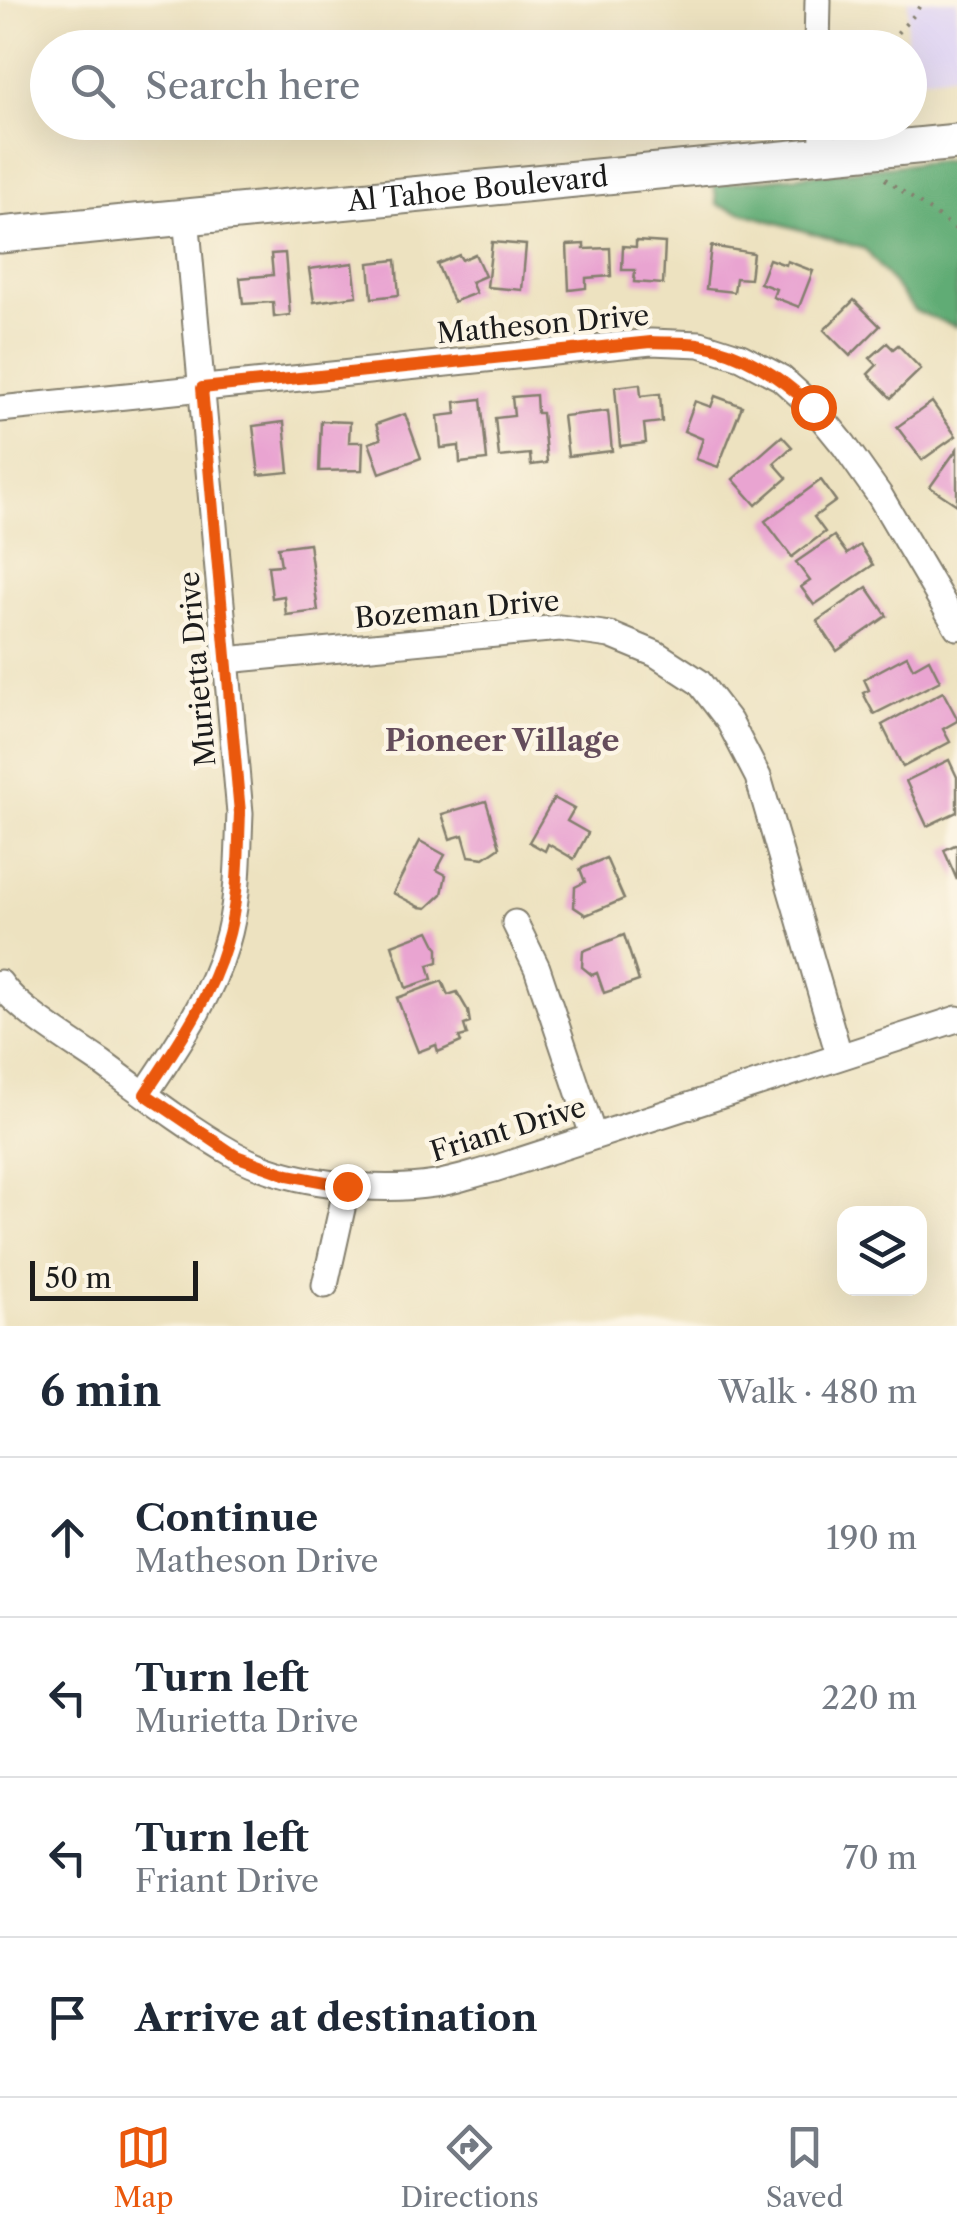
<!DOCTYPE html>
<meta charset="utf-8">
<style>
:root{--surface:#fff;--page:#f2f2f3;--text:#1f2937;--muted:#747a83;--line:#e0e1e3;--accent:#ea580c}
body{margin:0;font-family:"Libre Caslon Text",serif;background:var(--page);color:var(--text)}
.controls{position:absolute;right:30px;bottom:30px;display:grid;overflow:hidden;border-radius:20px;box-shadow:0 10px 40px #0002}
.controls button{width:90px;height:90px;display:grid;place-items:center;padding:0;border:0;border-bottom:2px solid var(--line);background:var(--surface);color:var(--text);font:50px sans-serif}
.scale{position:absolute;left:30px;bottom:25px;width:168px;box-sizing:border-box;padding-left:10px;border:5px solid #1c1c1c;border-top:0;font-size:28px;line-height:35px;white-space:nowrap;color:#1c1c1c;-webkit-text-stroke:8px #fcf5e5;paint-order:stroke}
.stop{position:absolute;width:30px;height:30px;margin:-22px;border:8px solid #ea580c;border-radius:50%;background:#fff}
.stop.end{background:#ea580c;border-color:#fff;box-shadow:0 2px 10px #0008}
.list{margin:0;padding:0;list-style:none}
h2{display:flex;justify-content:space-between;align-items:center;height:130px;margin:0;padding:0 40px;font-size:42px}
h2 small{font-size:32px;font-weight:400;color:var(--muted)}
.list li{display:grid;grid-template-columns:65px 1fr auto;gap:30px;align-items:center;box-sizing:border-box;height:160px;padding:0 40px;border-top:2px solid var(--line)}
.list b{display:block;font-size:38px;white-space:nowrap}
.list p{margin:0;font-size:32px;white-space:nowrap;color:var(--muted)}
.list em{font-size:32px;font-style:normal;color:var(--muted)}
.icon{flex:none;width:55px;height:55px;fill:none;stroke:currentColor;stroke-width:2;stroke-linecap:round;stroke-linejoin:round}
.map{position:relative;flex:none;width:957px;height:1326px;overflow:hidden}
.search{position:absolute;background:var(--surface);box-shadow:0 10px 40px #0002;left:30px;right:30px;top:30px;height:110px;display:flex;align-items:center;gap:25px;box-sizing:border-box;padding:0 35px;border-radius:55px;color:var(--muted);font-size:38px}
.sheet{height:770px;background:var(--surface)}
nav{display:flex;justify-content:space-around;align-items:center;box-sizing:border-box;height:140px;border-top:2px solid var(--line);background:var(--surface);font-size:28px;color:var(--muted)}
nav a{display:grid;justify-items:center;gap:5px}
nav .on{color:var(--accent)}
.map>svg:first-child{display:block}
.built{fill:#dfd4f4}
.forest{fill:#60ac74;stroke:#3e6448;stroke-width:2.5}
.building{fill:#e9a4d1}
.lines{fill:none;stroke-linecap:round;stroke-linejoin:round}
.minor-casing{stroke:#847f6e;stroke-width:29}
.secondary-casing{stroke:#847f6e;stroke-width:39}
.path{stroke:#847f6e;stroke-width:4;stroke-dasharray:2.5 8;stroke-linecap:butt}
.minor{stroke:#fff;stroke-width:25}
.secondary{stroke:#fff;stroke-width:35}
.route{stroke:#ea580c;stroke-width:12}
.labels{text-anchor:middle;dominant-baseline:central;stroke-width:9;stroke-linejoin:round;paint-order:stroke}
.street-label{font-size:28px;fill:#1c1c1c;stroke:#fcf5e5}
.neighbourhood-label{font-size:30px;font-weight:bold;fill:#644c5b;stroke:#fcf5e5}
</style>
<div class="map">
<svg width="957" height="1326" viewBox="0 0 957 1326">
<rect width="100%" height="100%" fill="#fcf5e5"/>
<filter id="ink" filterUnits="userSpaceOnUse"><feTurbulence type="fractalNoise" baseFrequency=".01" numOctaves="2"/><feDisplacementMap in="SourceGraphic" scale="20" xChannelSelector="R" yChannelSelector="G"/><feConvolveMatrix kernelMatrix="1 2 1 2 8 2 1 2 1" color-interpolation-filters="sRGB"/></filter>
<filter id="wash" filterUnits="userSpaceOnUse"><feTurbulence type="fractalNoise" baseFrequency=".0048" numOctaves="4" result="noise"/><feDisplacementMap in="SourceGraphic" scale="40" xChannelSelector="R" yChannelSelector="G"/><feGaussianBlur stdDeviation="2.25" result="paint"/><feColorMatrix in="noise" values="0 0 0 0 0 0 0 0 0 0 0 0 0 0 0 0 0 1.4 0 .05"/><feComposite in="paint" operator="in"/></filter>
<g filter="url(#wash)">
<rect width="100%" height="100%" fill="#ede2c0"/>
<path class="built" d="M908 0H957V74L910 79V48L906 47Z"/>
<path class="forest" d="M957 159V327L915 311 865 249 717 205 714 185Z"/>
<g id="blocks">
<g class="building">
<path d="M636 241 665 243 663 284 634 282 635 270H622L623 246 636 247Z"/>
<path d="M492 242 526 245 522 290 487 287Z"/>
<path d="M584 244V249L610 248 611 276 586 278V288L569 290 567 245Z"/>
<path d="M711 246 753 253 750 279 736 278 734 292 706 289Z"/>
<path d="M285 253 290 315 274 317 273 302 243 304 240 278 273 275 271 254Z"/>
<path d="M475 254 485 276 471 282 476 293 453 302 437 264 459 255 462 260Z"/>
<path d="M769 259 786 265 787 261 813 271 799 307 773 297 776 289 760 283Z"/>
<path d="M396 260 399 295 372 298 369 263Z"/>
<path d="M353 263 357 296 314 302 309 269Z"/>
<path d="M854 300 880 326 850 356 824 330Z"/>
<path d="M887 343 893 349 898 345 921 369 891 398 868 374 877 365 870 358Z"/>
<path d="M640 384 641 396 660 394 662 422 644 424 646 443 620 446 615 387Z"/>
<path d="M536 395 537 413H542L547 463 531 465 530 454 499 457 495 418 514 416 512 397Z"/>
<path d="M715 396 742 406 718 467 696 459 703 439 684 431 695 401 711 407Z"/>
<path d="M481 399 487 460 460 463 459 446 441 448 438 416 456 414 455 402Z"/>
<path d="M932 402 956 436 922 460 897 427Z"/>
<path d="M608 411 612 451 568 456 563 416Z"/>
<path d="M405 414 421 458 380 473 369 443 381 439 376 424Z"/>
<path d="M321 421 350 422 349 442H363L362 470 319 471Z"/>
<path d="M284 422 289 472 259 475 253 426Z"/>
<path d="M782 436 792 447 774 463 787 478 756 505 733 479Z"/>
<path d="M957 449V505L930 487Z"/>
<path d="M821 480 836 501 814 517 825 532 792 557 765 521Z"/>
<path d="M834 536 847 554 860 545 873 565 814 605 801 587 810 581 796 562Z"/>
<path d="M309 543 318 611 286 615 284 596 272 598 268 566 281 565 278 547Z"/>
<path d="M867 587 887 616 837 651 817 621Z"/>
<path d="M907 656 913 668 929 659 940 681 874 714 863 693 869 690 864 679Z"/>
<path d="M943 692 957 718V721L943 729 950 742 903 767 882 725Z"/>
<path d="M949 760 957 777V812L927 826 906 781Z"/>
<path d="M554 798 574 809 567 821 588 833 574 859 548 844 545 851 529 842Z"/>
<path d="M486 801 500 847 484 858 469 856 463 835 450 839 442 814Z"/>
<path d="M420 841 445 855 437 870 446 875 442 894 427 908 420 907 393 893Z"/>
<path d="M957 844V880L944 850Z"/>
<path d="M606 858 624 899 586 915 574 907 575 887 585 882 580 869Z"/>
<path d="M429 931 438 949V962L428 965 432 979 406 988 392 945Z"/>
<path d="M624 935 639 981 604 993 597 973 592 975 582 967 583 951Z"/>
<path d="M442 981 448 995 457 992 468 1011 470 1023 464 1025 467 1035 459 1037 461 1042 438 1052 436 1045 418 1052 397 998Z"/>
</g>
</g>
</g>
<g filter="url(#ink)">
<use href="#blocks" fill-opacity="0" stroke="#847f6e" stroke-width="2.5"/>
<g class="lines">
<g class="minor-casing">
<g id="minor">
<path d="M817 48 818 0"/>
<path d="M822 122 824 157"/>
<path d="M0 409 651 342 700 344 741 357 781 378 813 407 844 445 880 496 957 627"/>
<path d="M226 660 560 628 610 635 656 654 699 682 729 721 758 777 839 1055"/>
<path d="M515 923 537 968 593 1135"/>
<path d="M0 983C20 1012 72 1042 102 1063 144 1094 188 1128 234 1154 286 1184 376 1193 435 1184 454 1181 474 1174 494 1169L957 1019"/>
<path d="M145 1094C176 1047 210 999 226 944 239 902 238 856 240 813L186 216"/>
<path d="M325 1285 347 1186"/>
</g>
</g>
<g class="secondary-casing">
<g id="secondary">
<path id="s1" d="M0 235 957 142"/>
</g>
</g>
<g class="path">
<path d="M883 48 915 14 923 0"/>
<path d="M885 179 957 230"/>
</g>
<use href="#minor" class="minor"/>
<use href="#secondary" class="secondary"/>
</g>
</g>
<g class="lines" filter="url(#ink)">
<path class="route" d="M347 1186 288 1175 236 1156 145 1094C176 1047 210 999 226 944 239 902 238 856 240 813L202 388 651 342C667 343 683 342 698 344 743 351 780 377 813 407"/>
</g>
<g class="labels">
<g class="street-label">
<text stroke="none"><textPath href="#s1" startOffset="480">Al Tahoe Boulevard</textPath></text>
<text transform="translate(543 324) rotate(-5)">Matheson Drive</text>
<text transform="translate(457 609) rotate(-5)">Bozeman Drive</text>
<text transform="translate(197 669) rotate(-95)">Murietta Drive</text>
<text transform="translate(508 1129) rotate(-17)">Friant Drive</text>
</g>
<g class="neighbourhood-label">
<text x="502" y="740">Pioneer Village</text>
</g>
</g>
</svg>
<div class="controls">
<button><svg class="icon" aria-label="layers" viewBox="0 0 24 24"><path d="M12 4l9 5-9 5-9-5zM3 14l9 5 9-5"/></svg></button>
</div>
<div class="scale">50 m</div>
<div class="stop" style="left:813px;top:407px"></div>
<div class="stop end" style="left:347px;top:1186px"></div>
<div class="search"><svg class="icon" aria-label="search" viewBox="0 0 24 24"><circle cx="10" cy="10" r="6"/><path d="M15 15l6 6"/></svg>Search here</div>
</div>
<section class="sheet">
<h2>6 min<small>Walk · 480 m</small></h2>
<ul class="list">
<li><svg class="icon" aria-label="ahead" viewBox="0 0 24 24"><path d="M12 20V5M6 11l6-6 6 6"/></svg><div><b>Continue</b><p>Matheson Drive</p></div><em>190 m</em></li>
<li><svg class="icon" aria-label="left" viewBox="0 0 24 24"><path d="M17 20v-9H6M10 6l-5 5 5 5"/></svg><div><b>Turn left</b><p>Murietta Drive</p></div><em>220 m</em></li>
<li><svg class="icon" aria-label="left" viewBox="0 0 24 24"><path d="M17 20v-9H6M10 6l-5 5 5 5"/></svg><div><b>Turn left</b><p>Friant Drive</p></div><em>70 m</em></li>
<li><svg class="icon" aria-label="arrive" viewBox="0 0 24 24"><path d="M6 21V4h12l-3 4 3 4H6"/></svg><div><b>Arrive at destination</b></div></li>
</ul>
</section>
<nav>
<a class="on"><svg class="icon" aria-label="map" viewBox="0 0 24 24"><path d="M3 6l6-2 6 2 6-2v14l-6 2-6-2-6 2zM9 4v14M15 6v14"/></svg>Map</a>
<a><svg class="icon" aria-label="directions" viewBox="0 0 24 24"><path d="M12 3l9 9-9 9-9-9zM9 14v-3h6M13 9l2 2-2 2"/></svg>Directions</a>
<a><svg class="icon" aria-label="saved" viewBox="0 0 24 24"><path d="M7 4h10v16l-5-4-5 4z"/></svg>Saved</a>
</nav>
